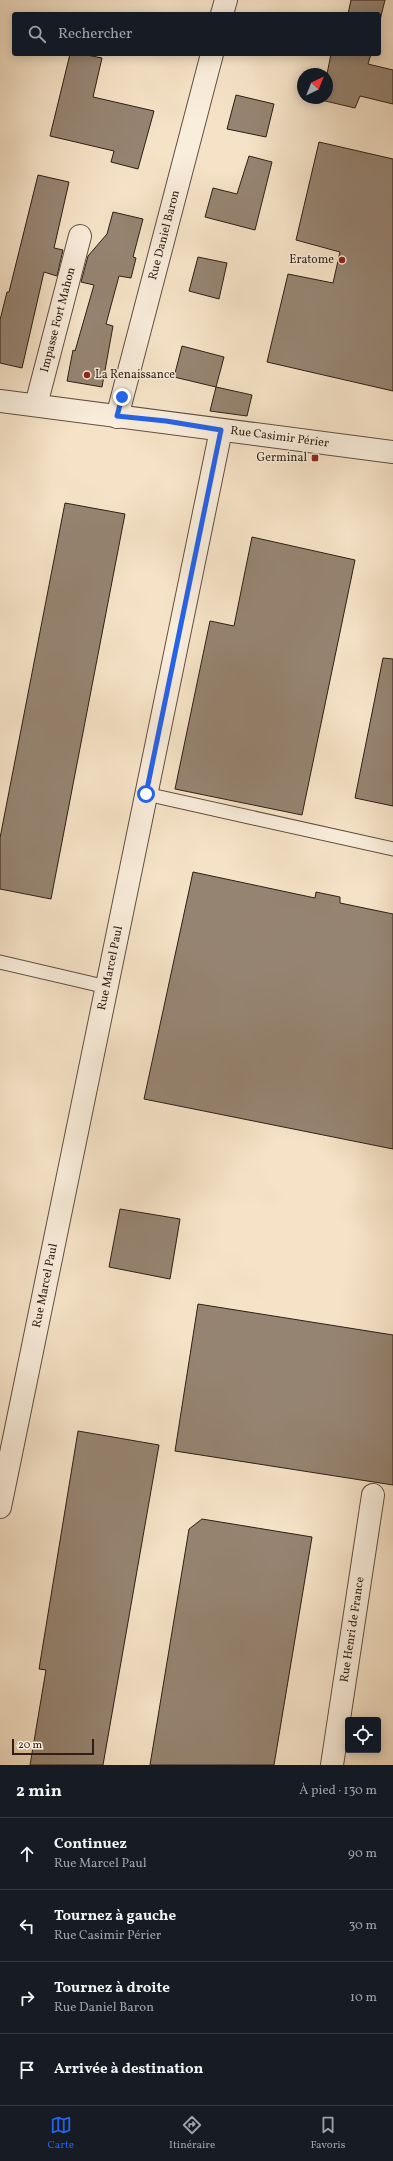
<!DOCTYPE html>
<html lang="fr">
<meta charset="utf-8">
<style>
:root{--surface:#171b24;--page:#20242c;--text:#f1f3f6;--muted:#9ea1a6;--line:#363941;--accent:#2563eb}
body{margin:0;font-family:Vollkorn,serif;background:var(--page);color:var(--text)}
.controls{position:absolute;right:12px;bottom:12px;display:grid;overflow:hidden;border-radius:4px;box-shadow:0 2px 10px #0003}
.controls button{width:36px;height:36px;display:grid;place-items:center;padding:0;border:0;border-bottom:1px solid var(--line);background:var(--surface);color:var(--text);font:20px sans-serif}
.compass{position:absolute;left:297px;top:68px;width:36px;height:36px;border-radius:50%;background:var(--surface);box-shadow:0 2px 10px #0003;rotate:43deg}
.scale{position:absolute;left:12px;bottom:10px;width:82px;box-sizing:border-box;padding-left:4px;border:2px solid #2e1e15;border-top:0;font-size:11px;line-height:14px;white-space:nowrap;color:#2e1e15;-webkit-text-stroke:3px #f9eddb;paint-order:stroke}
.stop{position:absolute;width:12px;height:12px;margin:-9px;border:3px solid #2563eb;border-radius:50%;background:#fff}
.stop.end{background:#2563eb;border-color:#fff;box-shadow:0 1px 4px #0008}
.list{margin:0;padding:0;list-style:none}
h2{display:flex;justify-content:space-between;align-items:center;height:52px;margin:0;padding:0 16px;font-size:17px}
h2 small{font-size:13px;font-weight:400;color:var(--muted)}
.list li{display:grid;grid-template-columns:26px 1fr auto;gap:12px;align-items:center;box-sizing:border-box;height:72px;padding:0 16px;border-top:1px solid var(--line)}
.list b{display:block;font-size:15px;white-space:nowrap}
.list p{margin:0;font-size:13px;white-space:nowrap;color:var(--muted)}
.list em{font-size:13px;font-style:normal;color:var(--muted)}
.icon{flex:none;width:22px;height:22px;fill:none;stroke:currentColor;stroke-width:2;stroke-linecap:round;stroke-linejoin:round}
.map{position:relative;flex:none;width:393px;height:1765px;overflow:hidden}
.search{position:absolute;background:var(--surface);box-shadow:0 2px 10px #0003;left:12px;right:12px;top:12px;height:44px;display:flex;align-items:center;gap:10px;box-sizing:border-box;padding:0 14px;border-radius:4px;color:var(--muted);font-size:15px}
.sheet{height:340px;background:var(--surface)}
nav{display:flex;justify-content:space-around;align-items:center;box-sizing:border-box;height:56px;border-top:1px solid var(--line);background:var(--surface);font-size:11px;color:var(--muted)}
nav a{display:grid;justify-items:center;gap:2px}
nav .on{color:var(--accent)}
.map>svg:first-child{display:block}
.building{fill:#968472;stroke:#2e1e15}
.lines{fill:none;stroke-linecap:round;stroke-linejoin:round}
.lane-casing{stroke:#604f42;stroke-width:15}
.street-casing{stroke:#604f42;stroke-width:24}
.lane{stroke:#f9eddb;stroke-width:13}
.street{stroke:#f9eddb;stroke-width:22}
.route{stroke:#2563eb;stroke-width:5}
.poi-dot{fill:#8f2418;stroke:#f9eddb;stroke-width:1.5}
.labels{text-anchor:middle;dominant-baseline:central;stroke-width:3;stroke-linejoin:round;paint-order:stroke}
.street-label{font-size:12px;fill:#2e1e15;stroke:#f9eddb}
.poi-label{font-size:12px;fill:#2e1e15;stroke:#f9eddb;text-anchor:end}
</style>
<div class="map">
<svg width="393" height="1765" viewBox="0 0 393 1765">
<rect width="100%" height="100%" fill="#f6e3c7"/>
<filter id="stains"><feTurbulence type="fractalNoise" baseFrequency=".005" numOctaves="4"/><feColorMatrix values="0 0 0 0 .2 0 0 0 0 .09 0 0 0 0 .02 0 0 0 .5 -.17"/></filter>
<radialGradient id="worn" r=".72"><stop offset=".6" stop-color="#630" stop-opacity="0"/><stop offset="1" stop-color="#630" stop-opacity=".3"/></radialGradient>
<g class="building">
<path d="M351 0H385L379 24V14H348Z"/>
<path d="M70 54H82L102 58 93 97 154 111 138 169 111 162 114 151 50 136Z"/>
<path d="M331 54H371L368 64 393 70V104L360 96 355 108 321 100 322 98H327V74Z"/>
<path d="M236 95 274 104 266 137 227 129Z"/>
<path d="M319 142 393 159V391L267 362 288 274 333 283 340 252 296 240Z"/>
<path d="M249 156 272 162 255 230 205 217 213 188 237 194Z"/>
<path d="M38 175 69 182 54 248 63 250 57 276 44 272 22 368 0 363V320L7 292H9Z"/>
<path d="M113 212 143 219 133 257 136 258 131 278 119 276 106 324 113 326 102 387 67 381 73 350 75 351 94 285 81 282 88 256 107 234Z"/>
<path d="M198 257 227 263 219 299 189 291Z"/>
<path d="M182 346 224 357 216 387 174 377Z"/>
<path d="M216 387 252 395 247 416 210 411Z"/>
<path d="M65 503 125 514 51 899 0 889V838Z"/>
<path d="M252 537 355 560 302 815 175 789 210 621 234 626Z"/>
<path d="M383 658 393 659V806L355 798Z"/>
<path d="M193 872 315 898 316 892 340 897V903L393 914V1149L144 1099Z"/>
<path d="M120 1209 180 1219 170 1279 109 1267Z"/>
<path d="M198 1304 393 1335V1485L175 1451Z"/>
<path d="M78 1431 159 1445 103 1765H30L46 1670 39 1669Z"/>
<path d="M202 1519 312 1537 274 1765H150L189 1529Z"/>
</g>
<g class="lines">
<g class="lane-casing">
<g id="lane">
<path d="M146 794 393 849"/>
<path d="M0 962 107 987"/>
</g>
</g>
<g class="street-casing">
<g id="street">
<path d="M222 14 226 0"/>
<path id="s1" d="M0 401 393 452"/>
<path id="s2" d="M36 405 80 236"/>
<path id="s3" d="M117 417 212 54"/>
<path id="s4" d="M0 1507 221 430"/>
<path id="s5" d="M332 1765 373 1495"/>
</g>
</g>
<use href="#lane" class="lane"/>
<use href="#street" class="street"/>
</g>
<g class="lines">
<path class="route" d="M122 397 117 416 166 421 221 430 146 794"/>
</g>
<g class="poi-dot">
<circle cx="342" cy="260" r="4"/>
<circle cx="87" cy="375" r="4"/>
<rect x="311" y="454" width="8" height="8" rx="2"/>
</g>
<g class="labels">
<g class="street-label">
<text stroke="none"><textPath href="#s3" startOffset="188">Rue Daniel Baron</textPath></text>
<text stroke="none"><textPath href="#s2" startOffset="88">Impasse Fort Mahon</textPath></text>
<text stroke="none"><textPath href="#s1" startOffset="282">Rue Casimir Périer</textPath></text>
<text stroke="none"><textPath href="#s4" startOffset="550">Rue Marcel Paul</textPath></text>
<text stroke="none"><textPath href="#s4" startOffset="226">Rue Marcel Paul</textPath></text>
<text stroke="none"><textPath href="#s5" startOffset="137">Rue Henri de France</textPath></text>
</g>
<g class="poi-label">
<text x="334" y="260">Eratome</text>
<text x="95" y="375" text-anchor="start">La Renaissance</text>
<text x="307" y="458">Germinal</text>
</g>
</g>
<rect width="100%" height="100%" filter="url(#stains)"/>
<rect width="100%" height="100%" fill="url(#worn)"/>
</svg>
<div class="controls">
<button><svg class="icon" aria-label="locate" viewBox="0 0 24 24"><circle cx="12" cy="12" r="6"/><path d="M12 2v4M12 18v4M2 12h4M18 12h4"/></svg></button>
</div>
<svg class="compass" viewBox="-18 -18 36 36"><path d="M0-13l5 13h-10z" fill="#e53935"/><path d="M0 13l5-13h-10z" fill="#9ea1a6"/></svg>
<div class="scale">20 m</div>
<div class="stop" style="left:146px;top:794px"></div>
<div class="stop end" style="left:122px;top:397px"></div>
<div class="search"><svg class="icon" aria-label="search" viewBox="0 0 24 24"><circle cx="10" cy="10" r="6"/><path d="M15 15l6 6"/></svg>Rechercher</div>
</div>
<section class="sheet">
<h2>2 min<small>À pied · 130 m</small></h2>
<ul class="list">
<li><svg class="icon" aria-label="ahead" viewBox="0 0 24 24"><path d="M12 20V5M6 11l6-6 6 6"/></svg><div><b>Continuez</b><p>Rue Marcel Paul</p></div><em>90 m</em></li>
<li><svg class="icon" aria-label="left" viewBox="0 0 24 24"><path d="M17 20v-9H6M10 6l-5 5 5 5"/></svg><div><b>Tournez à gauche</b><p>Rue Casimir Périer</p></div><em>30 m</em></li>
<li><svg class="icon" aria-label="right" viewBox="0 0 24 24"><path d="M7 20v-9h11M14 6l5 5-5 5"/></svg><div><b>Tournez à droite</b><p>Rue Daniel Baron</p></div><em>10 m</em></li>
<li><svg class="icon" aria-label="arrive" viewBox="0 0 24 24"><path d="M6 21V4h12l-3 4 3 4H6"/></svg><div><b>Arrivée à destination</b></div></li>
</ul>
</section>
<nav>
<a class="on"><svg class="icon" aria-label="map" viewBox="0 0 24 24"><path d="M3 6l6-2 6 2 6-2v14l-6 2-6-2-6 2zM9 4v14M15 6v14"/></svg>Carte</a>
<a><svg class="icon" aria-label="directions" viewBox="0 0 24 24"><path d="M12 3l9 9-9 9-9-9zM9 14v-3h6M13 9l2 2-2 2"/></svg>Itinéraire</a>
<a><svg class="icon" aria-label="saved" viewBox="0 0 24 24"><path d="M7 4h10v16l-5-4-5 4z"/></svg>Favoris</a>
</nav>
